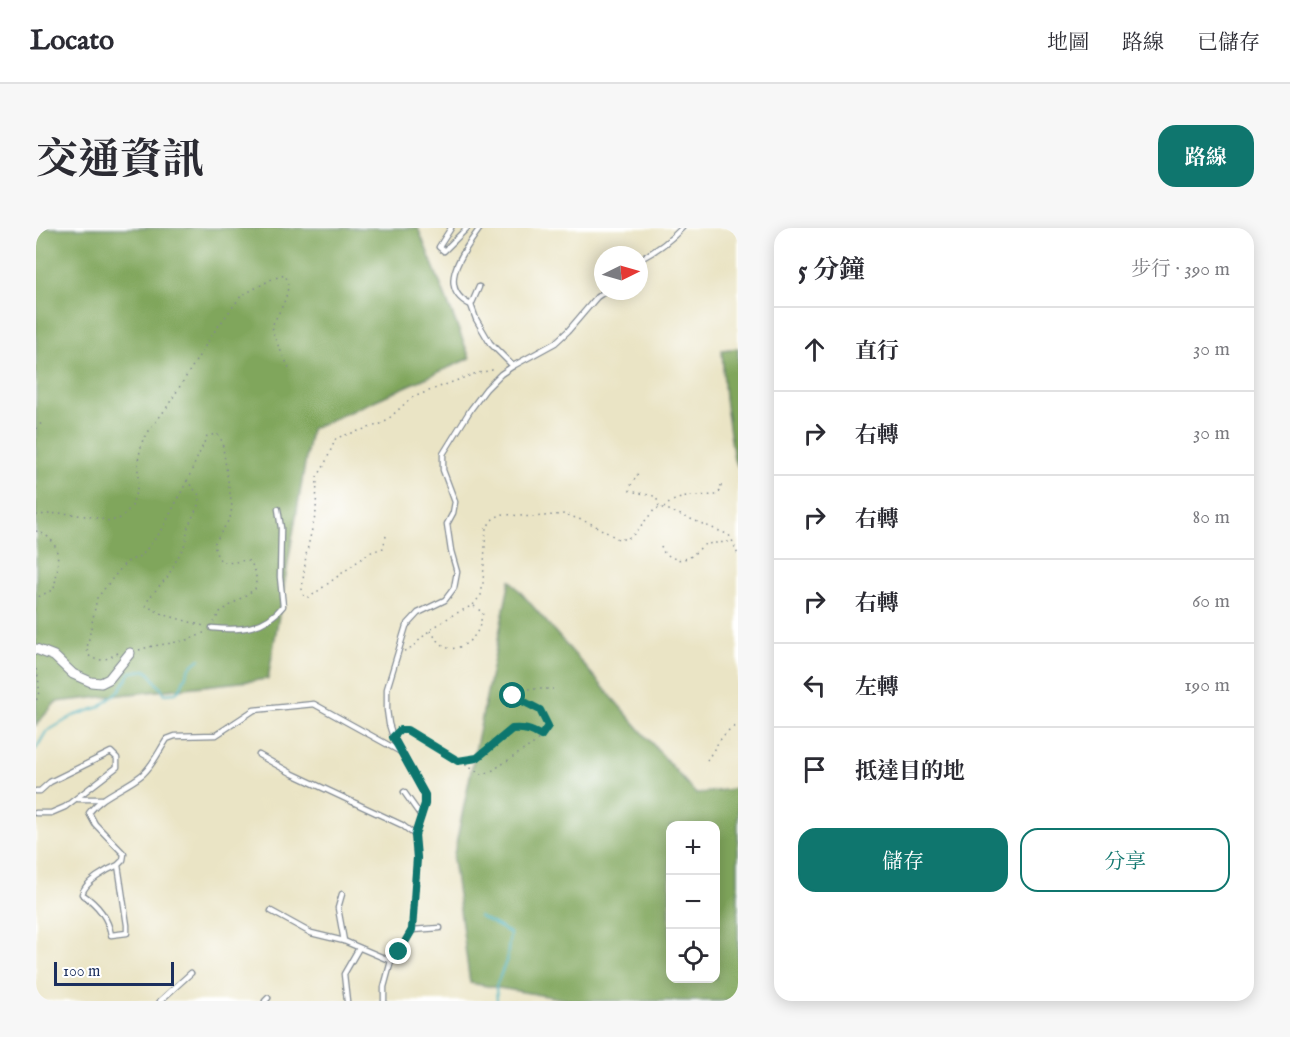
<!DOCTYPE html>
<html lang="zh-TW">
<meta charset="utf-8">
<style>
:root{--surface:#fff;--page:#f7f7f7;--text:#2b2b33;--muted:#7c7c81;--line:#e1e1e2;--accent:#0f766e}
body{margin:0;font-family:"IM FELL English","Noto Serif TC",serif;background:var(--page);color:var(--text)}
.controls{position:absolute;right:18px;bottom:18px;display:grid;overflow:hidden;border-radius:12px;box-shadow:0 3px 15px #0003}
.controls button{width:54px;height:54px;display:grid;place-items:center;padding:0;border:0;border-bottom:2px solid var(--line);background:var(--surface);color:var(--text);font:30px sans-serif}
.compass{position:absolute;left:558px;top:18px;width:54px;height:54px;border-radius:50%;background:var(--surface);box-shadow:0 3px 15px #0003;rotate:85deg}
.scale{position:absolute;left:18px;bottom:15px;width:120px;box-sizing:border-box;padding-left:6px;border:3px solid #1b2f5e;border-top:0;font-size:16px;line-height:21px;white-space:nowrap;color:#1b2f5e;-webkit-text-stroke:4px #fff;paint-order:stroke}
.stop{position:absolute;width:18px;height:18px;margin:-14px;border:4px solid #0f766e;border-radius:50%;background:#fff}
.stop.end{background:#0f766e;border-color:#fff;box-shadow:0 2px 6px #0008}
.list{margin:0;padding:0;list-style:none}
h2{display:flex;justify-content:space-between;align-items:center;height:78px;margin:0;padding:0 24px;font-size:26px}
h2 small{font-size:20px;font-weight:400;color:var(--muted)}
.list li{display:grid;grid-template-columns:39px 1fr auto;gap:18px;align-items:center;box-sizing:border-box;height:84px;padding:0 24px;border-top:2px solid var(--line)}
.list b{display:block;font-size:22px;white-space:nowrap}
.list em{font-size:20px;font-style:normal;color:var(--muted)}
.actions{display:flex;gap:12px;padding:18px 24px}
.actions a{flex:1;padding:14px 0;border:2px solid var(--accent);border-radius:18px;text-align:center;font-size:21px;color:var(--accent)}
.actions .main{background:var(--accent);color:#fff}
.icon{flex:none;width:33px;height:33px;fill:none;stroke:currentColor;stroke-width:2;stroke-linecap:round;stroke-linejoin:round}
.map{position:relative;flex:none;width:702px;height:773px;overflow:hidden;border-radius:18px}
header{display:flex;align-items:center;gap:36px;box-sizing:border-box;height:84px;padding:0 30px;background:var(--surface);border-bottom:2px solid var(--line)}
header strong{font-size:28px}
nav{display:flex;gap:33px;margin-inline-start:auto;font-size:21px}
.intro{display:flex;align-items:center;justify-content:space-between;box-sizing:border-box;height:144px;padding:0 36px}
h1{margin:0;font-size:42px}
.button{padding:15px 27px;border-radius:18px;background:var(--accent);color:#fff;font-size:21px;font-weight:700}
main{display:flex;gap:36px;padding:0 36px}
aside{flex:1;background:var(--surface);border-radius:18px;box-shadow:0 3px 15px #0003}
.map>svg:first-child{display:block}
.forest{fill:#80a65c;stroke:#4e6a5d;stroke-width:1.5;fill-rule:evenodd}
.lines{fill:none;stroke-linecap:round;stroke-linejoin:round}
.stream{stroke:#3faebc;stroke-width:2}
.lane-casing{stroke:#828a92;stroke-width:7}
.street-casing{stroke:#828a92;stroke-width:11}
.path{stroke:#828a92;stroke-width:1.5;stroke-dasharray:1.5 4.5;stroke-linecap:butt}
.lane{stroke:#fff;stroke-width:4.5}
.street{stroke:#fff;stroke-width:9}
.route{stroke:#0f766e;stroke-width:8}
</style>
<header>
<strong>Locato</strong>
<nav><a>地圖</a><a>路線</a><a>已儲存</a></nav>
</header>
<div class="intro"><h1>交通資訊</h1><a class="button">路線</a></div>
<main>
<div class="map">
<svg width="702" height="773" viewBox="0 0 702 773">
<rect width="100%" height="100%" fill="#fff"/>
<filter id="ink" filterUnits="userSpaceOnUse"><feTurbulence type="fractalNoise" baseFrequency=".0167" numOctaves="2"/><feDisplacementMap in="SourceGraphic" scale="12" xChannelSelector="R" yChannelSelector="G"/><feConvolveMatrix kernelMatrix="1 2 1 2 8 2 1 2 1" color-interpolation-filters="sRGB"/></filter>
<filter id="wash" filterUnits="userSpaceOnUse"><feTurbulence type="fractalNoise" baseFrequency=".008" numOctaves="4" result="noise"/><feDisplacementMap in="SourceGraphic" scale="24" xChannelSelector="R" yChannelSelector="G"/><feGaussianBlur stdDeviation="1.35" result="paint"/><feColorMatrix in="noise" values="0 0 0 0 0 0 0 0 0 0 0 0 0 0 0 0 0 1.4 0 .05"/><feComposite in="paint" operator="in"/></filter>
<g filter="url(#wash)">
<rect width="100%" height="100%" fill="#eae4c5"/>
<g class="forest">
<path d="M0 0H382L434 130 275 201 232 451 20 474 0 497Z"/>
<path d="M702 120V238L698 232 689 171 686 122Z"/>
<path d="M474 352 660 566 702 560V773H539L434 755 417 631ZM634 598H680V750H634Z"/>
</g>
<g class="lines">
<g class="stream">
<path d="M0 521 10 504 37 488 64 479 84 462 95 444 110 442 115 447 129 466 140 465 145 459 153 440 164 431"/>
<path d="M443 688 474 705 471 731 460 758 461 773"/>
</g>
</g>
</g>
<g filter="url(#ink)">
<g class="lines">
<g class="lane-casing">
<g id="lane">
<path d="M415 0 403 19 408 23 431 0"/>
<path d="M444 0C429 22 398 59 435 77L440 91 454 115 477 138"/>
<path d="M603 32C618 24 634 13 646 0"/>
<path d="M435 77 443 59"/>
<path d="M176 400C204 403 229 401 247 378L244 349 245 300 242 281"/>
<path d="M223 527 257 546 366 597 379 607"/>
<path d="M0 563H4L14 554 75 524 81 530V539L29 579 15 585H0"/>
<path d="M368 564 385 588"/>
<path d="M42 571H66"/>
<path d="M82 637C70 642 49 654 46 666 61 676 72 689 75 707L91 705V697L82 637 87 632 88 626 59 596 53 585C67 566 89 561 107 546 117 537 123 523 131 511L139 508 180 507 218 482 278 476 365 524"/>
<path d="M306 666 302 680 308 713"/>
<path d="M235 683 275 705 308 713 355 733"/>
<path d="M376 702 404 700"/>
<path d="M124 773 155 745"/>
<path d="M229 773 232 770"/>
<path d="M311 773 308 746 323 720"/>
<path d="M348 773V759L355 733 370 713 376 702 381 630 379 607 389 576V567L357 509 353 496 351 482V461L370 398 382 385 409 372 418 360 421 344 415 323 411 296 417 285 419 274 407 242V226L435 181 450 161 465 146 477 138 519 115 532 103 561 69 570 63"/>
</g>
</g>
<g class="street-casing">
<path id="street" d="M0 421 18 428 37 446 55 454 65 455 73 451 94 425"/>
</g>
<g class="path">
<path d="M0 201 8 192"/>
<path d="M602 246 594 259V263L618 268 622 273 623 280H627"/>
<path d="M151 253 171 208 181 206 186 213 196 279 194 290 178 316C182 340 191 335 211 332 221 339 221 350 219 361L184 384 178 394"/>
<path d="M685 257 684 263 681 267C664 268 639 266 628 280L686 304 693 307 696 312"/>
<path d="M0 287 27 285 57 289 74 293 85 290 96 278 102 257V232L107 211 131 179 178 104 205 68 236 51 249 47C258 63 243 83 236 98L239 111 255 144"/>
<path d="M0 303C29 312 22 338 18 361L0 370"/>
<path d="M350 308 347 320 333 325 274 369H268L266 361 270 327 280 284 281 249 287 240 300 210 348 195 375 170 398 161 438 146 456 142 459 143"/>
<path d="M625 318 628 325 641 332 653 330 669 316 692 314 696 312 702 327"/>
<path d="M394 403C399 409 405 417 412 420 422 423 436 413 441 404 444 399 445 391 447 385L438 378"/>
<path d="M103 422C124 414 151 417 170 403"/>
<path d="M368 423 374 421 394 402 415 388 437 377 445 367 447 355 450 300 457 291 466 286 496 289 529 286 556 296 582 311H591L598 306 619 281 623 280"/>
<path d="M82 425C70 431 64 436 52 427L51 420 61 370 89 335 106 327 126 302 151 253 163 267V275L152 299 149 316 132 348 113 370 110 378 129 387 168 398 169 400"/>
<path d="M0 441C3 452 5 463 0 473"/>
<path d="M361 505 364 503H371L445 546 454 544 500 514 512 498 503 482 477 468 485 461H517"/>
<path d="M671 532C679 521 688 501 702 497"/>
<path d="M422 533 441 530 476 501C487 500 495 502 504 508"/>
</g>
<use href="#lane" class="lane"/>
<use href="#street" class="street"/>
</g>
</g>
<g class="lines" filter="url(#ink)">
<path class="route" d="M363 724 376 702 381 630 379 607 389 576V567L357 509 364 502H371L422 533 441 530 476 501C488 500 495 502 505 508L512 498 504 482 477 468"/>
</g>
</svg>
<div class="controls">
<button>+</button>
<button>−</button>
<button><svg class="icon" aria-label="locate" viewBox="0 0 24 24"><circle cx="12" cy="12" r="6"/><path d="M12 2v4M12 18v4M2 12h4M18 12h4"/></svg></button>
</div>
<svg class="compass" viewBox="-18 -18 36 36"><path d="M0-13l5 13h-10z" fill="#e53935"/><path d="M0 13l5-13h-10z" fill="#7c7c81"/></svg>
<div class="scale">100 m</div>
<div class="stop" style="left:477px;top:468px"></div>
<div class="stop end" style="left:363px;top:724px"></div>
</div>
<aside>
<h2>5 分鐘<small>步行 · 390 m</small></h2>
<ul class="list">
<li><svg class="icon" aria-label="ahead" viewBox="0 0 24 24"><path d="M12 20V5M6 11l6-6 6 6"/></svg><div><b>直行</b></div><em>30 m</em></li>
<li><svg class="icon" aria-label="right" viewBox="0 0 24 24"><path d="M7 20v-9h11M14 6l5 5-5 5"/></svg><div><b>右轉</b></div><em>30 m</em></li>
<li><svg class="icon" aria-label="right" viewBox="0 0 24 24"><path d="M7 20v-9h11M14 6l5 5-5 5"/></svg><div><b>右轉</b></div><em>80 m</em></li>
<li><svg class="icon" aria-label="right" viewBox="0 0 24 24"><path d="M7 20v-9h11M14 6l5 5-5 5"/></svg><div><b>右轉</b></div><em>60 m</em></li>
<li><svg class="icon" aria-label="left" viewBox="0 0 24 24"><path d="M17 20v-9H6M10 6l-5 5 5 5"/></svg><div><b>左轉</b></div><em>190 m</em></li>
<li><svg class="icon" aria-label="arrive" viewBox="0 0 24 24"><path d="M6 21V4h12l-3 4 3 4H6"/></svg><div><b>抵達目的地</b></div></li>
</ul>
<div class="actions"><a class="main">儲存</a><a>分享</a></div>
</aside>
</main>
